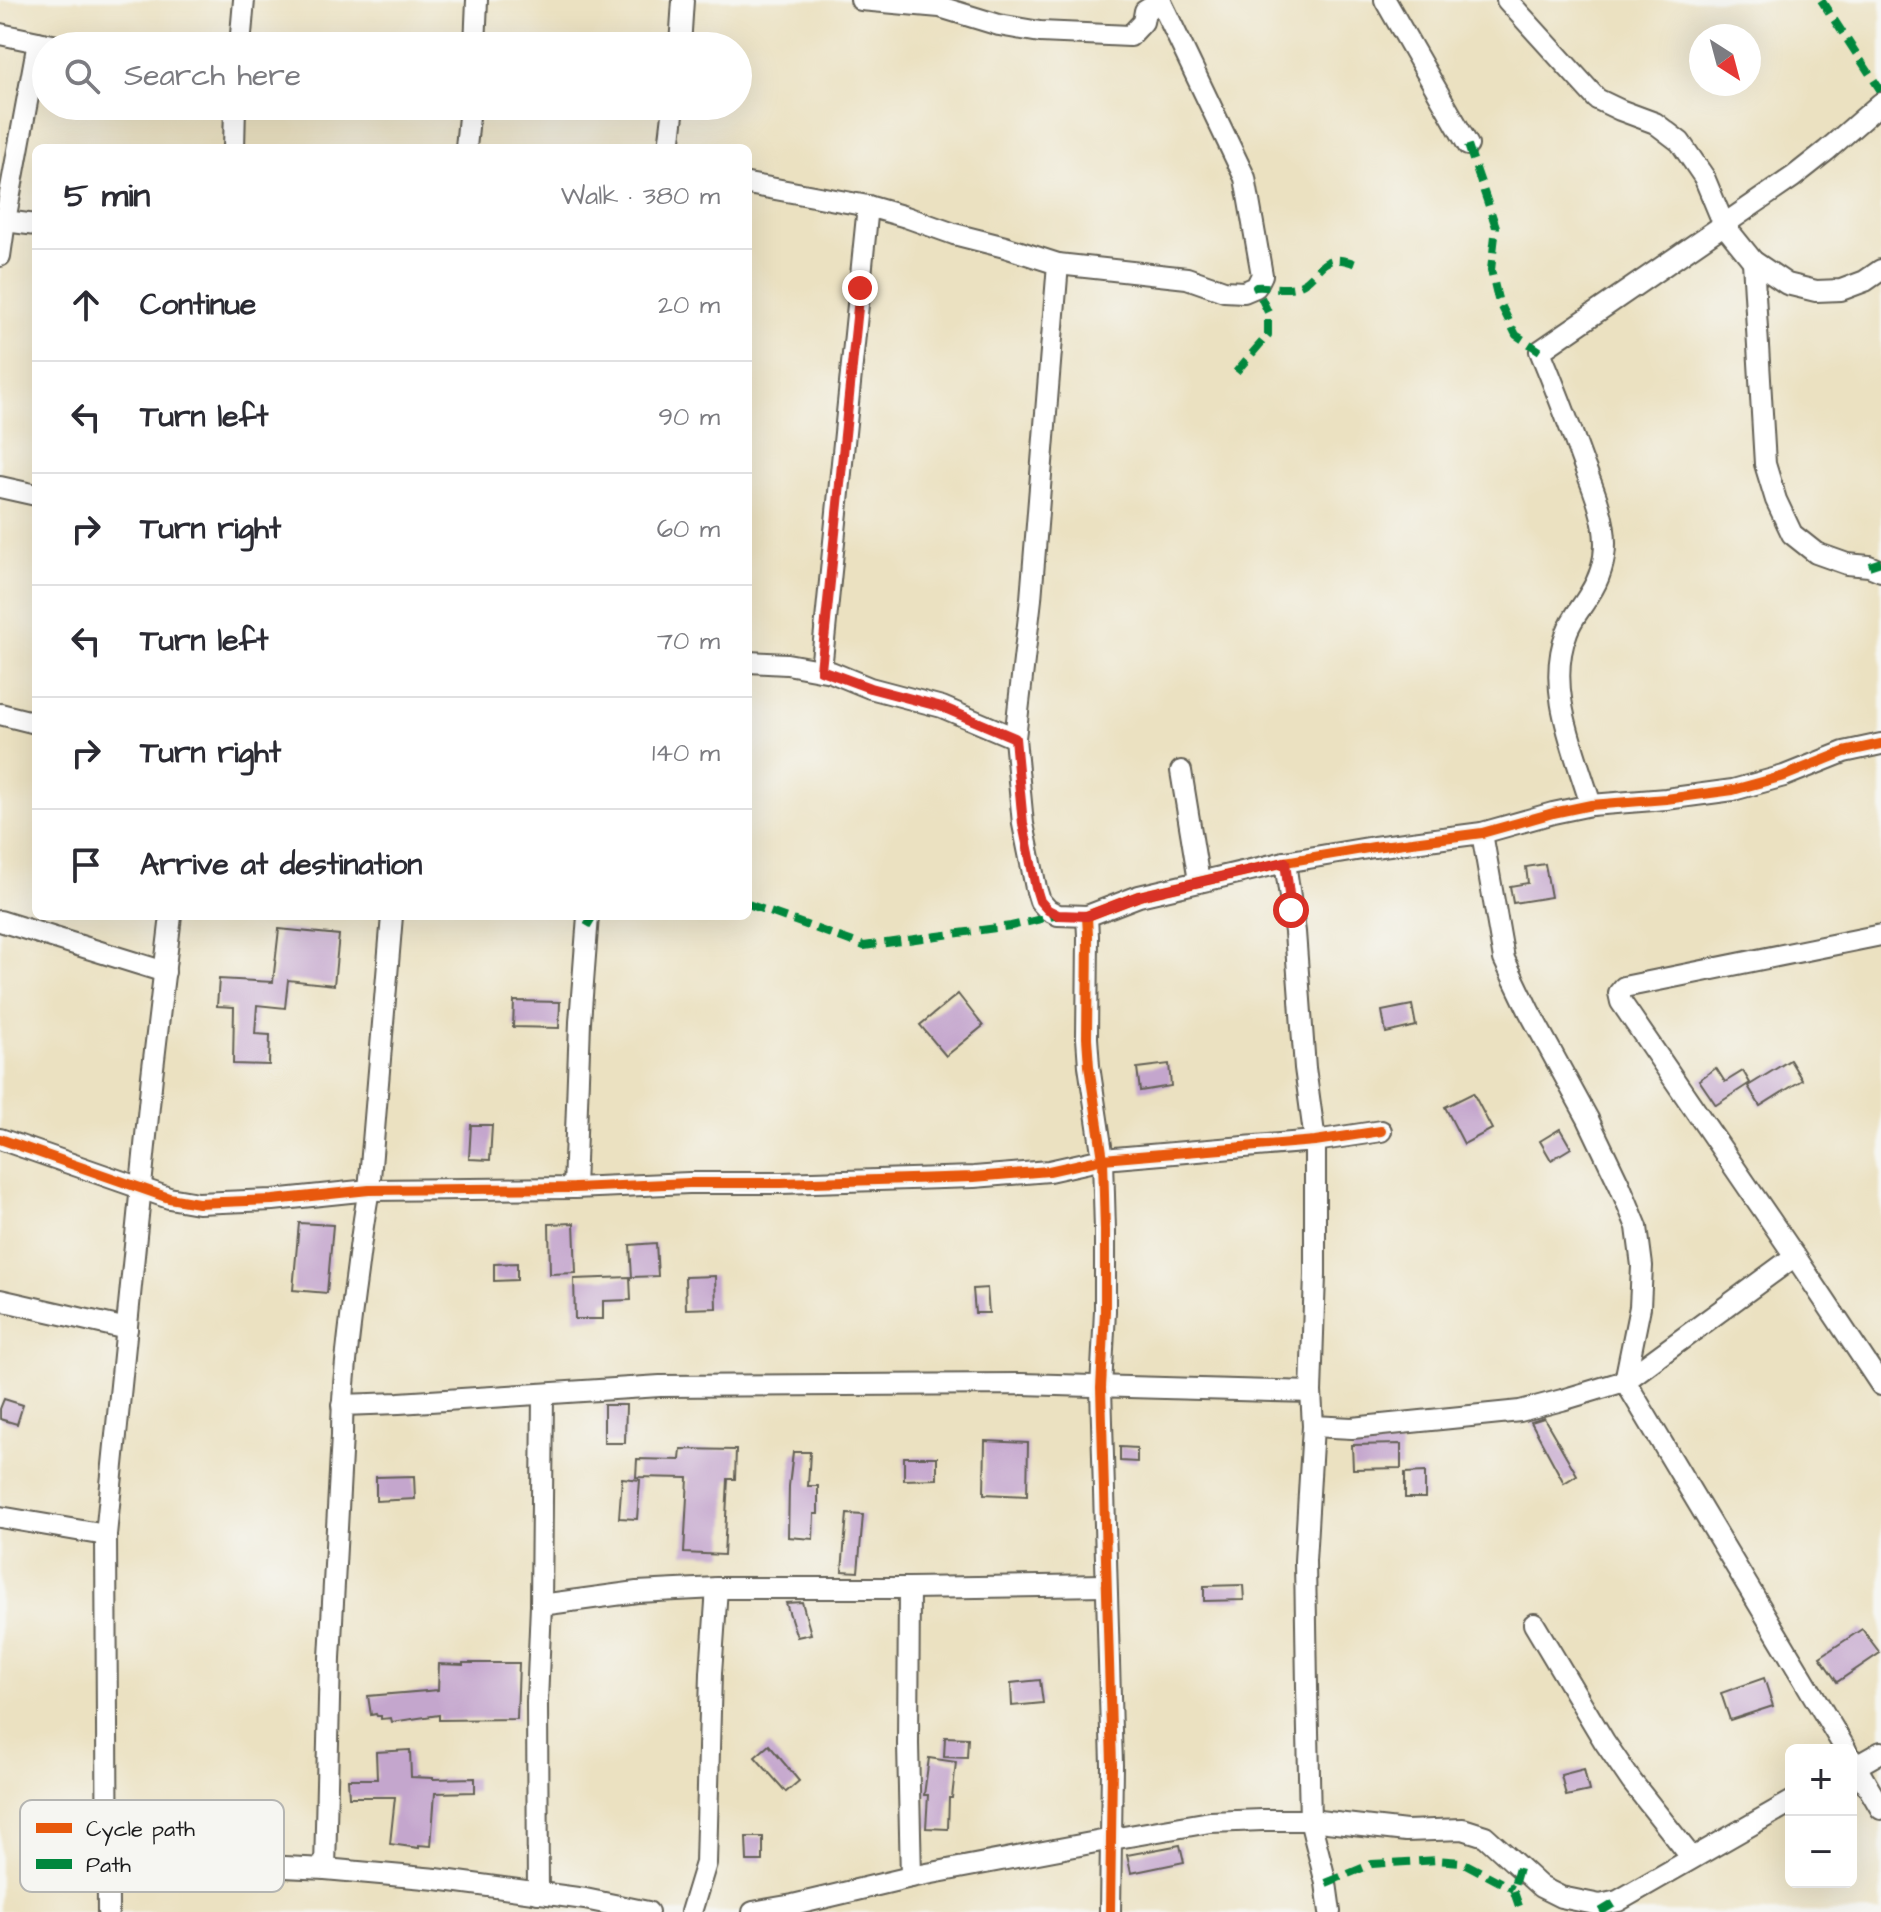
<!DOCTYPE html>
<meta charset="utf-8">
<style>
:root{--surface:#fff;--page:#f7f7f7;--text:#2b2b33;--muted:#7c7c81;--line:#e1e1e2}
body{margin:0;font-family:"Architects Daughter",sans-serif;background:var(--page);color:var(--text)}
.controls{position:absolute;right:24px;bottom:24px;display:grid;overflow:hidden;border-radius:12px;box-shadow:0 8px 32px #0002}
.controls button{width:72px;height:72px;display:grid;place-items:center;padding:0;border:0;border-bottom:2px solid var(--line);background:var(--surface);color:var(--text);font:40px sans-serif}
.compass{position:absolute;left:1689px;top:24px;width:72px;height:72px;border-radius:50%;background:var(--surface);box-shadow:0 8px 32px #0002;rotate:144deg}
.stop{position:absolute;width:24px;height:24px;margin:-18px;border:6px solid #d93025;border-radius:50%;background:#fff}
.stop.end{background:#d93025;border-color:#fff;box-shadow:0 2px 8px #0008}
.list{margin:0;padding:0;list-style:none}
h2{display:flex;justify-content:space-between;align-items:center;height:104px;margin:0;padding:0 32px;font-size:34px}
h2 small{font-size:26px;font-weight:400;color:var(--muted)}
.list li{display:grid;grid-template-columns:52px 1fr auto;gap:24px;align-items:center;box-sizing:border-box;height:112px;padding:0 32px;border-top:2px solid var(--line)}
.list b{display:block;font-size:30px;white-space:nowrap}
.list em{font-size:26px;font-style:normal;color:var(--muted)}
.icon{flex:none;width:44px;height:44px;fill:none;stroke:currentColor;stroke-width:2;stroke-linecap:round;stroke-linejoin:round}
.map{position:relative;flex:none;width:1881px;height:1912px;overflow:hidden}
.search{position:absolute;background:var(--surface);box-shadow:0 8px 32px #0002;left:32px;top:32px;width:720px;height:88px;display:flex;align-items:center;gap:20px;box-sizing:border-box;padding:0 28px;border-radius:44px;color:var(--muted);font-size:30px}
.panel{position:absolute;background:var(--surface);box-shadow:0 8px 32px #0002;left:32px;top:144px;width:720px;height:776px;border-radius:12px}
.map>svg:first-child{display:block}
.building{fill:#c4a6cd}
.lines{fill:none;stroke-linecap:round;stroke-linejoin:round}
.minor-casing{stroke:#646156;stroke-width:24}
.minor{stroke:#fff;stroke-width:20}
.quiet{stroke:#00873e;stroke-width:8;stroke-dasharray:16 8;stroke-linecap:butt}
.cycleway-casing{stroke:#f6f6f2;stroke-width:15}
.cycleway{stroke:#e8590c;stroke-width:10}
.route{stroke:#d93025;stroke-width:10}
.key{fill:#f6f6f2;stroke:#b5b5b2;stroke-width:2}
.key-label{font-size:22px;fill:#1c1c1c}
</style>
<div class="map">
<svg width="1881" height="1912" viewBox="0 0 1881 1912">
<rect width="100%" height="100%" fill="#f6f6f2"/>
<filter id="ink" filterUnits="userSpaceOnUse"><feTurbulence type="fractalNoise" baseFrequency=".0125" numOctaves="2"/><feDisplacementMap in="SourceGraphic" scale="16" xChannelSelector="R" yChannelSelector="G"/><feConvolveMatrix kernelMatrix="1 2 1 2 8 2 1 2 1" color-interpolation-filters="sRGB"/></filter>
<filter id="wash" filterUnits="userSpaceOnUse"><feTurbulence type="fractalNoise" baseFrequency=".006" numOctaves="4" result="noise"/><feDisplacementMap in="SourceGraphic" scale="32" xChannelSelector="R" yChannelSelector="G"/><feGaussianBlur stdDeviation="1.8" result="paint"/><feColorMatrix in="noise" values="0 0 0 0 0 0 0 0 0 0 0 0 0 0 0 0 0 1.4 0 .05"/><feComposite in="paint" operator="in"/></filter>
<g filter="url(#wash)">
<rect width="100%" height="100%" fill="#ebe1c1"/>
<g id="blocks">
<g class="building">
<path d="M1545 864 1551 897 1513 903 1510 886 1528 883 1526 867Z"/>
<path d="M279 929 339 935 334 985 288 980 285 1008 257 1005 255 1034 270 1035 269 1065 233 1064 234 1007 217 1006 219 979 273 982Z"/>
<path d="M958 994 983 1026 946 1056 920 1025Z"/>
<path d="M514 1001 560 1002 559 1028 513 1027Z"/>
<path d="M1412 1005 1416 1026 1386 1033 1382 1011Z"/>
<path d="M1790 1060 1802 1080 1760 1106 1748 1086Z"/>
<path d="M1169 1064 1171 1086 1140 1091 1137 1068Z"/>
<path d="M1716 1068 1725 1082 1743 1071 1750 1083 1716 1105 1699 1080Z"/>
<path d="M1473 1093 1492 1129 1464 1144 1445 1107Z"/>
<path d="M471 1125H492L490 1160 469 1159Z"/>
<path d="M1560 1129 1571 1148 1551 1160 1540 1141Z"/>
<path d="M299 1223 333 1225 327 1293 293 1290Z"/>
<path d="M574 1223 576 1273 550 1274 549 1224Z"/>
<path d="M656 1243 658 1276 632 1277 630 1245Z"/>
<path d="M517 1263V1280L494 1281V1264Z"/>
<path d="M715 1276 716 1308 686 1309 685 1277Z"/>
<path d="M630 1277 631 1300 603 1301V1319H575L574 1279Z"/>
<path d="M987 1288 989 1313H975L973 1289Z"/>
<path d="M4 1399 23 1405 17 1424 0 1419V1409Z"/>
<path d="M604 1405H626L625 1443H604Z"/>
<path d="M1544 1418 1577 1475 1564 1483 1531 1422Z"/>
<path d="M985 1441 1028 1443 1027 1496 984 1494Z"/>
<path d="M1401 1444V1468L1353 1469 1352 1445Z"/>
<path d="M1120 1447 1137 1448V1462L1120 1461Z"/>
<path d="M681 1449 736 1450 735 1479H728L724 1555 684 1553 688 1478 636 1477 637 1459 680 1460Z"/>
<path d="M793 1452H810L808 1486H818V1514H814L813 1539 788 1537 789 1486Z"/>
<path d="M904 1457H937V1479L904 1480Z"/>
<path d="M1425 1472V1498H1405V1473Z"/>
<path d="M414 1476 415 1499 376 1501V1477Z"/>
<path d="M622 1478 640 1480 637 1519 619 1518Z"/>
<path d="M847 1514 863 1515 858 1572 842 1571Z"/>
<path d="M1243 1585 1244 1600 1204 1601V1586Z"/>
<path d="M802 1602 811 1634 797 1637 786 1603Z"/>
<path d="M1862 1629 1880 1653 1837 1682 1820 1657Z"/>
<path d="M463 1663H519L517 1719 439 1720V1715L392 1722 391 1718 381 1719V1716H377L376 1714 371 1715 368 1696 438 1690 439 1664 463 1665Z"/>
<path d="M1764 1678 1773 1706 1730 1720 1721 1693Z"/>
<path d="M1040 1680 1043 1703 1012 1706 1011 1683Z"/>
<path d="M945 1737 968 1738 967 1758 944 1757Z"/>
<path d="M769 1745 799 1781 786 1792 755 1757Z"/>
<path d="M410 1750 411 1777 433 1778V1779L475 1778V1792L435 1793 431 1846 419 1845V1848L390 1844 395 1797H349L348 1779H377L376 1752Z"/>
<path d="M929 1758 956 1762 952 1798H949L948 1829 926 1828 928 1795H924Z"/>
<path d="M1584 1769 1589 1791 1566 1796 1561 1775Z"/>
<path d="M746 1837H763V1861H747Z"/>
<path d="M1180 1845 1184 1862 1131 1873 1127 1855Z"/>
</g>
</g>
</g>
<g filter="url(#ink)">
<use href="#blocks" fill-opacity="0" stroke="#646156" stroke-width="2"/>
<g class="lines">
<g class="minor-casing">
<g id="minor">
<path d="M861 0 940 7 999 25 1040 32 1130 36 1143 22 1145 11 1161 1"/>
<path d="M1385 0 1468 145"/>
<path d="M1507 0 1597 99 1620 110 1655 123 1680 142 1704 177 1724 225 1753 261 1787 284 1816 291 1841 290 1865 281 1881 270"/>
<path d="M0 34 57 46"/>
<path d="M240 46 244 0"/>
<path d="M475 46 477 0"/>
<path d="M680 46 683 0"/>
<path d="M234 148 235 106"/>
<path d="M466 148 470 106"/>
<path d="M669 148 674 106"/>
<path d="M748 184 868 206 906 217 954 234 1005 247 1058 264 1187 278 1224 291 1244 292 1256 287 1262 275 1245 178 1160 0"/>
<path d="M5 221 36 225"/>
<path d="M0 256 5 221 38 42"/>
<path d="M1753 261 1765 464 1776 500 1792 534 1816 553 1847 564 1869 566 1881 571"/>
<path d="M1058 264 1031 599 1015 738 1023 824 1036 888 1040 901 1048 910 1058 915 1087 916"/>
<path d="M0 487 36 495"/>
<path d="M748 662 787 664 831 672 870 688 942 707 1015 738"/>
<path d="M821 670 868 206"/>
<path d="M0 714 36 723"/>
<path d="M1181 771 1199 881"/>
<path d="M1591 805C1575 751 1545 688 1567 632 1572 618 1582 607 1589 595 1599 580 1605 561 1605 543 1605 515 1592 486 1582 460 1569 424 1555 387 1540 351L1793 177 1826 151 1881 103"/>
<path d="M1482 833 1504 959 1529 1011 1588 1119 1620 1186 1637 1227 1642 1266 1640 1307 1625 1381 1846 1750"/>
<path d="M1285 862 1295 932 1305 1068 1315 1141V1275L1311 1392 1313 1426 1305 1561 1307 1687 1310 1820 1326 1883 1330 1912"/>
<path d="M0 921 165 972"/>
<path d="M1881 935 1624 987 1619 993 1621 1002 1795 1256 1881 1385"/>
<path d="M0 1139 169 1198 198 1203 273 1200 369 1190 574 1188 689 1183H781L974 1177 1049 1171 1103 1159 1315 1141 1381 1131"/>
<path d="M574 1188 580 1022 588 916"/>
<path d="M0 1300 127 1329"/>
<path d="M342 1405 399 1403 660 1386 1021 1384 1311 1392"/>
<path d="M1313 1426 1352 1428 1520 1411 1562 1400 1625 1381 1795 1256"/>
<path d="M0 1517 106 1535"/>
<path d="M909 1588 908 1744 911 1877"/>
<path d="M541 1605 543 1394"/>
<path d="M1534 1624 1604 1741 1632 1782 1692 1858"/>
<path d="M1851 1758 1881 1809"/>
<path d="M1851 1769 1881 1752"/>
<path d="M108 1854 181 1862 325 1869 436 1879 585 1899 648 1912"/>
<path d="M325 1869 330 1658 342 1435C342 1388 348 1341 354 1294 359 1259 362 1225 369 1190L392 916"/>
<path d="M538 1893 537 1702 541 1605 637 1592 717 1588H909L1106 1585"/>
<path d="M108 1912 106 1535 152 1076 171 916"/>
<path d="M691 1912 706 1863 711 1673 717 1588"/>
<path d="M753 1912 793 1905 911 1877 1112 1839 1210 1822 1263 1820H1310L1406 1831 1463 1829 1485 1836 1541 1887 1561 1897 1600 1905 1618 1901 1791 1802"/>
<path d="M1110 1912 1112 1765 1101 1388 1105 1311V1231L1103 1159 1089 1066 1087 1038 1088 936 1087 916 1139 896 1285 862 1374 847 1482 833 1553 813 1591 805 1666 799 1733 790 1784 776 1844 752 1881 744"/>
</g>
</g>
<use href="#minor" class="minor"/>
<g class="quiet">
<path d="M1821 0 1881 91"/>
<path d="M1468 145 1496 227 1491 270 1498 299 1516 335 1540 351"/>
<path d="M1236 372 1268 335V312L1256 287C1268 286 1283 290 1295 287 1323 278 1316 249 1356 264"/>
<path d="M1869 566 1881 562"/>
<path d="M748 904 864 946 1011 926 1058 915"/>
<path d="M587 926 593 916"/>
<path d="M1519 1868 1513 1889 1521 1912"/>
<path d="M1326 1883 1372 1864 1437 1860 1462 1862 1513 1889"/>
<path d="M1600 1912 1618 1901"/>
</g>
<g class="cycleway-casing">
<g id="cycleway">
<path d="M0 1139 169 1198 198 1203 273 1200 369 1190 574 1188 689 1183H781L974 1177 1049 1171 1103 1159 1315 1141 1381 1131"/>
<path d="M1110 1912 1112 1765 1101 1388 1105 1311V1231L1103 1159 1089 1066 1087 1038 1088 936 1087 916 1139 896 1285 862 1374 847 1482 833 1553 813 1591 805 1666 799 1733 790 1784 776 1844 752 1881 744"/>
</g>
</g>
<use href="#cycleway" class="cycleway"/>
</g>
</g>
<g class="lines" filter="url(#ink)">
<path class="route" d="M860 288 821 670 870 688 942 707 1015 738 1023 824 1036 888 1040 901 1048 910 1058 915 1087 916 1139 896 1285 862 1291 910"/>
</g>
<rect x="20" y="1800" width="264" height="92" rx="12" class="key"/>
<rect x="36" y="1823" width="36" height="10" fill="#e8590c"/>
<rect x="36" y="1859" width="36" height="10" fill="#00873e"/>
<g class="key-label">
<text x="86" y="1836">Cycle path</text>
<text x="86" y="1872">Path</text>
</g>
</svg>
<div class="controls">
<button>+</button>
<button>−</button>
</div>
<svg class="compass" viewBox="-18 -18 36 36"><path d="M0-13l5 13h-10z" fill="#e53935"/><path d="M0 13l5-13h-10z" fill="#7c7c81"/></svg>
<div class="stop" style="left:1291px;top:910px"></div>
<div class="stop end" style="left:860px;top:288px"></div>
<div class="search"><svg class="icon" aria-label="search" viewBox="0 0 24 24"><circle cx="10" cy="10" r="6"/><path d="M15 15l6 6"/></svg>Search here</div>
<section class="panel">
<h2>5 min<small>Walk · 380 m</small></h2>
<ul class="list">
<li><svg class="icon" aria-label="ahead" viewBox="0 0 24 24"><path d="M12 20V5M6 11l6-6 6 6"/></svg><div><b>Continue</b></div><em>20 m</em></li>
<li><svg class="icon" aria-label="left" viewBox="0 0 24 24"><path d="M17 20v-9H6M10 6l-5 5 5 5"/></svg><div><b>Turn left</b></div><em>90 m</em></li>
<li><svg class="icon" aria-label="right" viewBox="0 0 24 24"><path d="M7 20v-9h11M14 6l5 5-5 5"/></svg><div><b>Turn right</b></div><em>60 m</em></li>
<li><svg class="icon" aria-label="left" viewBox="0 0 24 24"><path d="M17 20v-9H6M10 6l-5 5 5 5"/></svg><div><b>Turn left</b></div><em>70 m</em></li>
<li><svg class="icon" aria-label="right" viewBox="0 0 24 24"><path d="M7 20v-9h11M14 6l5 5-5 5"/></svg><div><b>Turn right</b></div><em>140 m</em></li>
<li><svg class="icon" aria-label="arrive" viewBox="0 0 24 24"><path d="M6 21V4h12l-3 4 3 4H6"/></svg><div><b>Arrive at destination</b></div></li>
</ul>
</section>
</div>
